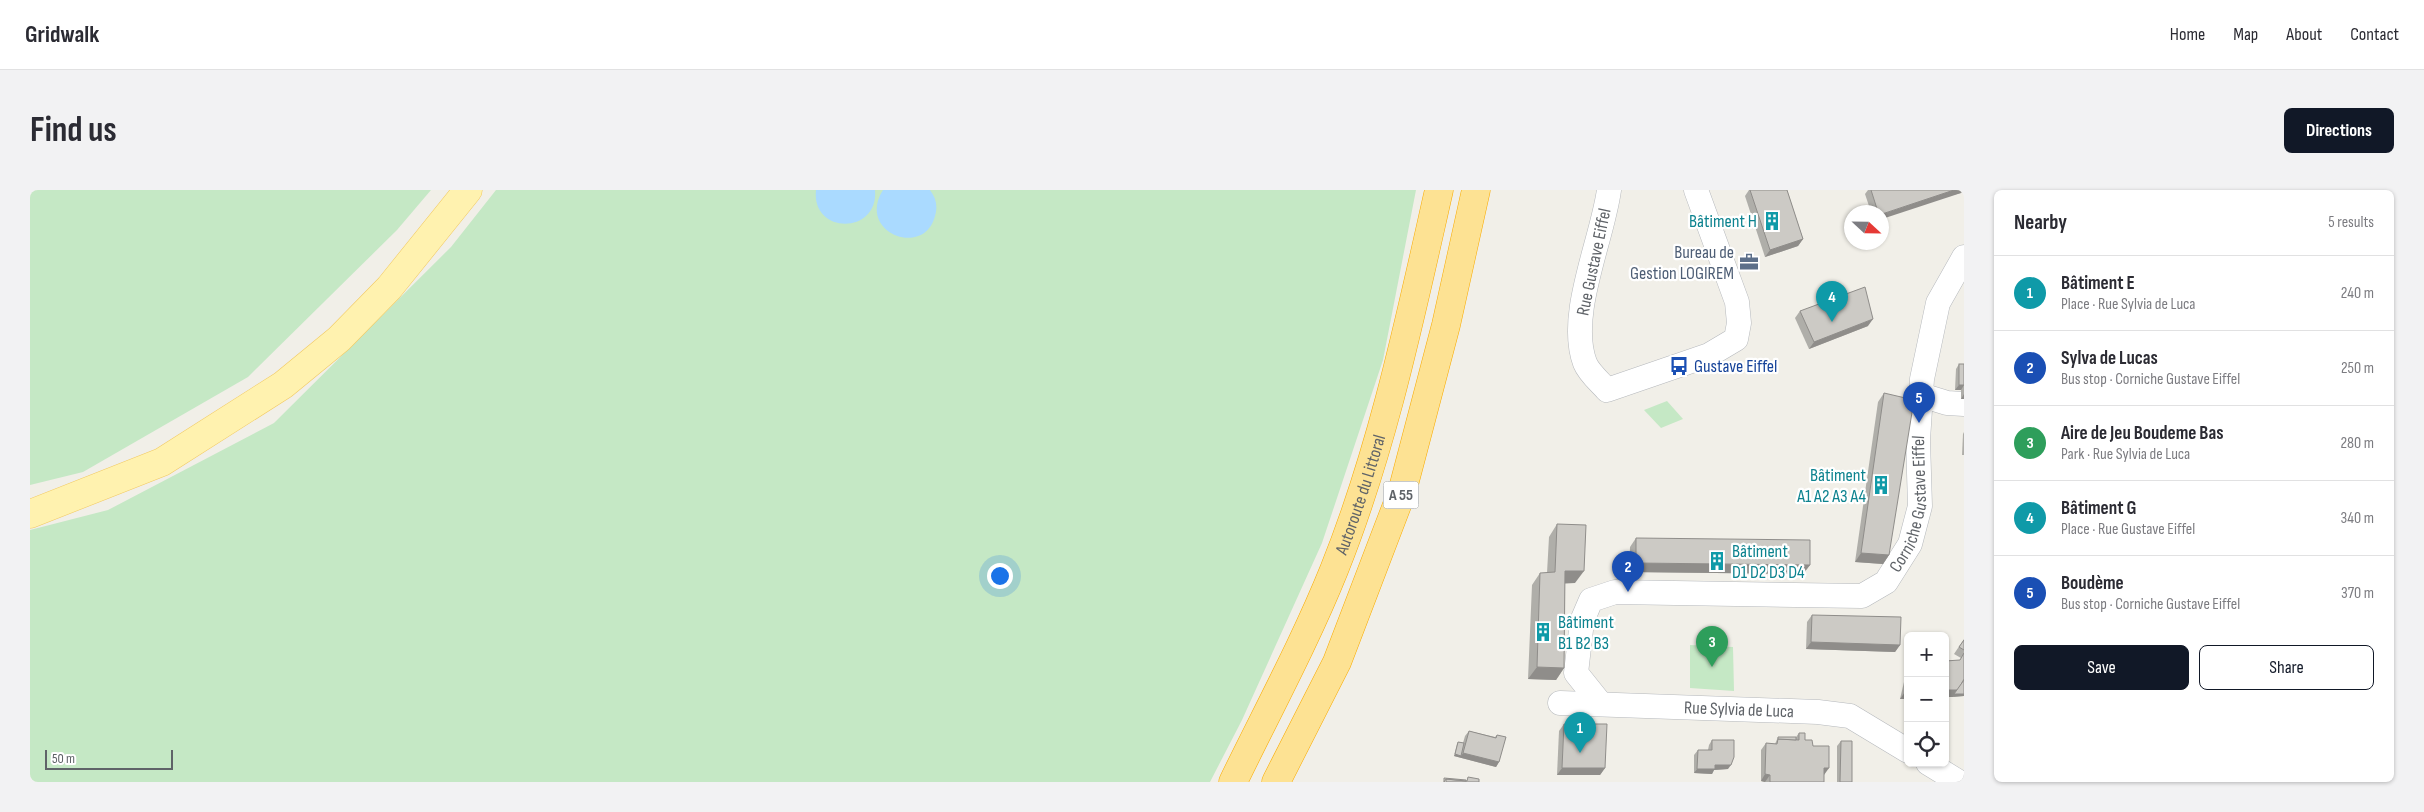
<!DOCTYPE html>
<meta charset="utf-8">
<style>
:root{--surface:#fff;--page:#f2f2f3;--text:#2b2b33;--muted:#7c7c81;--line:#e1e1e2;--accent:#111827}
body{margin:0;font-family:"Sofia Sans Condensed",sans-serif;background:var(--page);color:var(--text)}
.controls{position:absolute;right:15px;bottom:15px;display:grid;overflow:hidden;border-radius:8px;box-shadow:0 1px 4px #0004}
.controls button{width:45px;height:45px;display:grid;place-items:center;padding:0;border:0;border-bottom:1px solid var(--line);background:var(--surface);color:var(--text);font:25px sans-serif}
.compass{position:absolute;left:1814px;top:15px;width:45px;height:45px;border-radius:50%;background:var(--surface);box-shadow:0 1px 4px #0004;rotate:112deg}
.scale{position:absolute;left:15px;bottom:12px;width:128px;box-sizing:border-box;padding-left:5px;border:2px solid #5f6368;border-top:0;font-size:14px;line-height:18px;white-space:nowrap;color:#5f6368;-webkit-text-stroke:4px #fff;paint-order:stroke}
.you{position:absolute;left:969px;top:385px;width:18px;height:18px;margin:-12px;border:4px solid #fff;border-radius:50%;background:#1a73e8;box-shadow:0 0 0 8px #1a73e833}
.badge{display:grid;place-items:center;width:32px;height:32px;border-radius:50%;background:var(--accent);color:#fff;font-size:16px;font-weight:700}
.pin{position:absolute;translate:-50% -41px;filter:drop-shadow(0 1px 2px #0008)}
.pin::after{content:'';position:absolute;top:26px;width:18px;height:15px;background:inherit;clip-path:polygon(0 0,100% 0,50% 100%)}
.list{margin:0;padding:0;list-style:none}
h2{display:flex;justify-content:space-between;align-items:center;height:65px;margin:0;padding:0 20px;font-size:21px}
h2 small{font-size:16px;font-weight:400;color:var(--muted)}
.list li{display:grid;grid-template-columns:32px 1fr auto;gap:15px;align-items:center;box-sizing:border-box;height:75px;padding:0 20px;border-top:1px solid var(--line)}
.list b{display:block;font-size:19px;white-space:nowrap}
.list p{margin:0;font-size:16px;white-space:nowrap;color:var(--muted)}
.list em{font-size:16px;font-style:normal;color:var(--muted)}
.actions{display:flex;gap:10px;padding:15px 20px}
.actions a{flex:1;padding:11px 0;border:1px solid var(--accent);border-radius:8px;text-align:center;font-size:18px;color:var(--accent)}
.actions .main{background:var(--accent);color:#fff}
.icon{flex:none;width:28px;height:28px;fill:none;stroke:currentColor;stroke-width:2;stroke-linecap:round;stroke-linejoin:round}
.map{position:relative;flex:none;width:1934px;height:592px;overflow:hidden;border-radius:8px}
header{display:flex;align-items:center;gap:30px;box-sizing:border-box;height:70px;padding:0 25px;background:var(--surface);border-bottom:1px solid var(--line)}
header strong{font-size:24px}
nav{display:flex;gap:28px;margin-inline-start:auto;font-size:18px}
.intro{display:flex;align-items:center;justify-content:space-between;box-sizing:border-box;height:120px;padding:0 30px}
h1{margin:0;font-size:35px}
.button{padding:12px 22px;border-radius:8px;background:var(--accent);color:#fff;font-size:18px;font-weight:700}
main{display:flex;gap:30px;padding:0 30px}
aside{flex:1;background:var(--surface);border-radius:8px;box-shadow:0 1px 4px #0004}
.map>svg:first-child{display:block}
.green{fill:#c5e8c5}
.water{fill:#aadaff}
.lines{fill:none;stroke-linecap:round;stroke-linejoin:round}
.minor-casing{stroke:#b5b8bc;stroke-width:25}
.major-casing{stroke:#f2c960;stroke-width:29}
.highway-casing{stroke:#f9ab00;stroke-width:29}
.minor{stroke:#fff;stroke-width:24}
.major{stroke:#fff2af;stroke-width:28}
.highway{stroke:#fde293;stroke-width:28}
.wall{fill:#afaea9}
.shaded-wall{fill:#8f8d8a}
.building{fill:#cccac5;stroke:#8f8d8a}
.labels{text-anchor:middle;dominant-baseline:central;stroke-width:4.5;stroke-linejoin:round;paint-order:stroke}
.shield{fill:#fff;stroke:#8f9295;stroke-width:1}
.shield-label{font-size:16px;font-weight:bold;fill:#5f6368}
.culture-label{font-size:18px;fill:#0d838f;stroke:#fff;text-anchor:end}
.service-label{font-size:18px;fill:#4e5e75;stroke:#fff;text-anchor:end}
.street-label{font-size:18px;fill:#5f6368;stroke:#fff}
.transit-label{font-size:18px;fill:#164399;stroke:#fff;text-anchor:start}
</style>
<header>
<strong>Gridwalk</strong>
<nav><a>Home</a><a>Map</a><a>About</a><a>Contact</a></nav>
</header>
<div class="intro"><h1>Find us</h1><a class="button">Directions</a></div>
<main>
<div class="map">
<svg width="1934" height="592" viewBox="0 0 1934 592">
<rect width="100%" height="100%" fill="#f1efe8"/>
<g class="green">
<path d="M0 0H401L367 40 218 187 53 282 0 295Z"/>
<path d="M466 0H1386L1353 170 1292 353 1212 530 1180 592H0V340L78 320 244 233 421 57Z"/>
<path d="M1637 211 1653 229 1631 238 1614 220Z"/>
<path d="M1660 455 1703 457 1704 501 1660 498Z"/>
</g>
<g class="water">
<path d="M786 0H845C849 45 781 45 786 0Z"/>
<path d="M853 0H900C906 8 908 16 905 26 894 69 826 42 853 0Z"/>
</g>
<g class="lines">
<g class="minor-casing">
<g id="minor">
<path d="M1579 0C1572 51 1537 125 1555 173 1559 183 1570 192 1577 200L1679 165 1706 149 1709 133 1707 112 1666 0"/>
<path d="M1891 205 1917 213 1934 214"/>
<path id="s1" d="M1530 513 1788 522 1820 526 1878 561"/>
<path id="s2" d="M1570 513 1546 483 1552 431 1561 410 1585 402 1832 406 1856 392 1880 354 1890 316 1888 250 1892 189 1908 113 1934 67"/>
<path d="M1898 573 1929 592"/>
</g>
</g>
<g class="major-casing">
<path id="major" d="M0 324 132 272 253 195 309 149 359 98 438 0"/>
</g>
<g class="highway-casing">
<g id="highway">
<path id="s3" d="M1203 592C1237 522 1275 452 1304 380 1353 258 1380 128 1409 0"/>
<path d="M1246 592 1307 472 1372 302 1416 135 1446 0"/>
</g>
</g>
<use href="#minor" class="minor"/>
<use href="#major" class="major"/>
<use href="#highway" class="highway"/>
</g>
<g class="wall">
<path d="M1719 0H1757L1773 49 1768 56 1735 67 1715 6Z"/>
<path d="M1838 0H1933L1931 3 1852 22H1841L1835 4Z"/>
<path d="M1770 121 1838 136 1779 159 1765 128Z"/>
<path d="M1929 174H1934V209H1931V200H1925L1926 179Z"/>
<path d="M1854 203 1859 365 1853 374 1825 372 1848 212Z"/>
<path d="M1934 242V265H1932L1933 244Z"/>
<path d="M1527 334 1545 393H1535L1534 478 1526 490 1498 489 1502 395 1510 383H1517L1519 347Z"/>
<path d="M1606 348 1780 375 1773 384 1599 382 1600 357Z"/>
<path d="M1782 425 1870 455 1865 462 1776 459 1777 432Z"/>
<path d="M1934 449V506L1915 507 1931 468 1924 464Z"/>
<path d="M1878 487V509H1870L1874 492Z"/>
<path d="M1534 534 1575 578 1570 585H1527L1529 541Z"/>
<path d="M1439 541 1465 547 1467 545 1469 572 1466 577 1424 566 1427 554 1428 552 1433 553 1435 546Z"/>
<path d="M1769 543 1775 550 1783 556 1794 585V592H1735L1731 591V560L1736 553 1745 554 1748 547H1766Z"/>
<path d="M1682 550 1698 579 1684 580 1682 584 1664 583V565L1668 560H1678L1679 555Z"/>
<path d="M1811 551 1822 592H1807V556Z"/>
</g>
<g class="shaded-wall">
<path d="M1924 0H1933L1931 3 1852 29V24Z"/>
<path d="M1773 49 1768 56 1735 67 1740 60Z"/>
<path d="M1843 129 1838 136 1779 159 1784 152Z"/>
<path d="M1929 195H1934L1931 200H1925Z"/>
<path d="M1934 204V209H1931Z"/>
<path d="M1831 363 1859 365 1853 374 1825 372Z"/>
<path d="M1606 373 1780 375 1773 384 1599 382Z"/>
<path d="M1535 381H1554L1545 393 1526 394Z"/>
<path d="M1781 452 1870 455 1865 462 1776 459Z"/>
<path d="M1507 477 1534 478 1526 490 1498 489Z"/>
<path d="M1915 500H1928L1923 507H1915Z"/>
<path d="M1875 502H1878V509H1870Z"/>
<path d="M1924 504H1934V506L1923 507Z"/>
<path d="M1433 563 1469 572 1466 577 1424 566 1425 564 1431 566Z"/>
<path d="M1685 575H1701L1698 579 1684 580 1682 584 1664 583 1667 579Z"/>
<path d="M1532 578H1575L1570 585H1527Z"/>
<path d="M1794 578H1799L1794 585Z"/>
<path d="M1735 584 1740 585 1735 592 1731 591Z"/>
</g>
<g class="building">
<path d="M1720 0H1757L1773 49 1740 60Z"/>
<path d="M1841 0H1924L1852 24V22H1848Z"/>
<path d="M1835 97 1843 129 1784 152 1770 121Z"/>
<rect x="1929" y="174" width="5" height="21"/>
<path d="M1854 203 1884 210 1859 365 1831 363Z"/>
<path d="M1527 334 1556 335 1554 381H1535L1534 478 1507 477 1510 383 1525 382Z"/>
<path d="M1606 348 1780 350V375L1606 373Z"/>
<path d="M1782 425 1871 427 1870 455 1781 452Z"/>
<path d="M1934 450V460L1929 457Z"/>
<path d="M1934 463V489L1928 500H1915V471L1930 470Z"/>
<path d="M1934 490V504H1924Z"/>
<path d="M1878 491V502H1875Z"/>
<path d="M1534 534H1577L1575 578H1532Z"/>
<path d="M1439 541 1466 548 1467 545 1476 547 1469 572 1433 563Z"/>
<path d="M1769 543H1775V550H1782L1783 556H1799V578H1794V592H1740V585L1735 584 1736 553 1747 554 1748 549 1769 550Z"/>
<path d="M1748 547H1766V550L1748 549Z"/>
<path d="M1682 550H1704V567L1701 575H1685V579H1667L1668 560H1682Z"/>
<path d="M1811 551H1822V592H1810Z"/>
<path d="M1428 552 1434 553 1431 566 1425 564Z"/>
<path d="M1438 587 1449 589V592H1416V589L1437 591Z"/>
<path d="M1414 588 1436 590V591L1416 589 1414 592Z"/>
</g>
<defs>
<g id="building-bare" transform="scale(1.5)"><path d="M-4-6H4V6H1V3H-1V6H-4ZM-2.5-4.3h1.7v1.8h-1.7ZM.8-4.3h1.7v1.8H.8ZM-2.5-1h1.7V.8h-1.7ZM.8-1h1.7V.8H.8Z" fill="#0f9aa8" stroke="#fff" stroke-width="2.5" paint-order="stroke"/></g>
<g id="office-bare" transform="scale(1.5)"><path d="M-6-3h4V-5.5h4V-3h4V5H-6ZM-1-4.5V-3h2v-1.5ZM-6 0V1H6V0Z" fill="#5c6f8a" stroke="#fff" stroke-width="2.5" paint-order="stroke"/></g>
<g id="bus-bare" transform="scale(1.5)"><path d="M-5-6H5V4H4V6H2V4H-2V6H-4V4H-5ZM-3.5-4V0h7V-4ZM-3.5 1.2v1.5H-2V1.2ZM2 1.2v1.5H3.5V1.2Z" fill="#1a4fb4" stroke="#fff" stroke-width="2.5" paint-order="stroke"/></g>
</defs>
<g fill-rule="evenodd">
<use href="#building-bare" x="1742" y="31"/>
<use href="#office-bare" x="1719" y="72"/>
<use href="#bus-bare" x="1649" y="176"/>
<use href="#building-bare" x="1851" y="295"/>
<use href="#building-bare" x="1687" y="371"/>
<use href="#building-bare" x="1513" y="442"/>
</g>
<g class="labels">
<rect class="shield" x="1353.5" y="291.5" width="35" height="27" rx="4"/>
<g class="shield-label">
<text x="1371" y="305">A 55</text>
</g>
<g class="culture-label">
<text x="1727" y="31">Bâtiment H</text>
<text x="1836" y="285">Bâtiment<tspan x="1836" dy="21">A1 A2 A3 A4</tspan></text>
<text x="1702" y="361" text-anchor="start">Bâtiment<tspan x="1702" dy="21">D1 D2 D3 D4</tspan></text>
<text x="1528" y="432" text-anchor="start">Bâtiment<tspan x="1528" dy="21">B1 B2 B3</tspan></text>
</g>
<g class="service-label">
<text x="1704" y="62">Bureau de<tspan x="1704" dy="21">Gestion LOGIREM</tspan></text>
</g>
<g class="street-label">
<text transform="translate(1564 72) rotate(-78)">Rue Gustave Eiffel</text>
<text stroke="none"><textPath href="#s3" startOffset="315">Autoroute du Littoral</textPath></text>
<text stroke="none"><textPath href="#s2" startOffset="498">Corniche Gustave Eiffel</textPath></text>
<text stroke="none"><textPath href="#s1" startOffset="179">Rue Sylvia de Luca</textPath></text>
</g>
<g class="transit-label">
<text x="1664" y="176">Gustave Eiffel</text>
</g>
</g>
</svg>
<div class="controls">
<button>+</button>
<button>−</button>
<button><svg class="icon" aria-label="locate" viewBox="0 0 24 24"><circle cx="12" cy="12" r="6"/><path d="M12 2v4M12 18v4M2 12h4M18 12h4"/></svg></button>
</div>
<svg class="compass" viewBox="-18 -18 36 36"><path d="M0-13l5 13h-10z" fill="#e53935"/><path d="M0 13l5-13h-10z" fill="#7c7c81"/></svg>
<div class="scale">50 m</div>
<div class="you"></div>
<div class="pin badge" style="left:1550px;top:563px;background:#0f9aa8">1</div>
<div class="pin badge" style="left:1598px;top:402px;background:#1a4fb4">2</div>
<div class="pin badge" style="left:1682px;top:477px;background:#2e9e5b">3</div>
<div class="pin badge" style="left:1802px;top:132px;background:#0f9aa8">4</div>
<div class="pin badge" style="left:1889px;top:233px;background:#1a4fb4">5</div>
</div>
<aside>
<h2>Nearby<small>5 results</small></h2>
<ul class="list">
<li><span class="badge" style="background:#0f9aa8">1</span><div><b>Bâtiment E</b><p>Place · Rue Sylvia de Luca</p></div><em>240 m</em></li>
<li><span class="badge" style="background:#1a4fb4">2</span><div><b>Sylva de Lucas</b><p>Bus stop · Corniche Gustave Eiffel</p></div><em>250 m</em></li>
<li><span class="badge" style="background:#2e9e5b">3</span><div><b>Aire de Jeu Boudeme Bas</b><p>Park · Rue Sylvia de Luca</p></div><em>280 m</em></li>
<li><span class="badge" style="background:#0f9aa8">4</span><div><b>Bâtiment G</b><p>Place · Rue Gustave Eiffel</p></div><em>340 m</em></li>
<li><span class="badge" style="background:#1a4fb4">5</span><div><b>Boudème</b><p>Bus stop · Corniche Gustave Eiffel</p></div><em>370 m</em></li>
</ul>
<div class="actions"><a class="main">Save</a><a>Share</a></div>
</aside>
</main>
